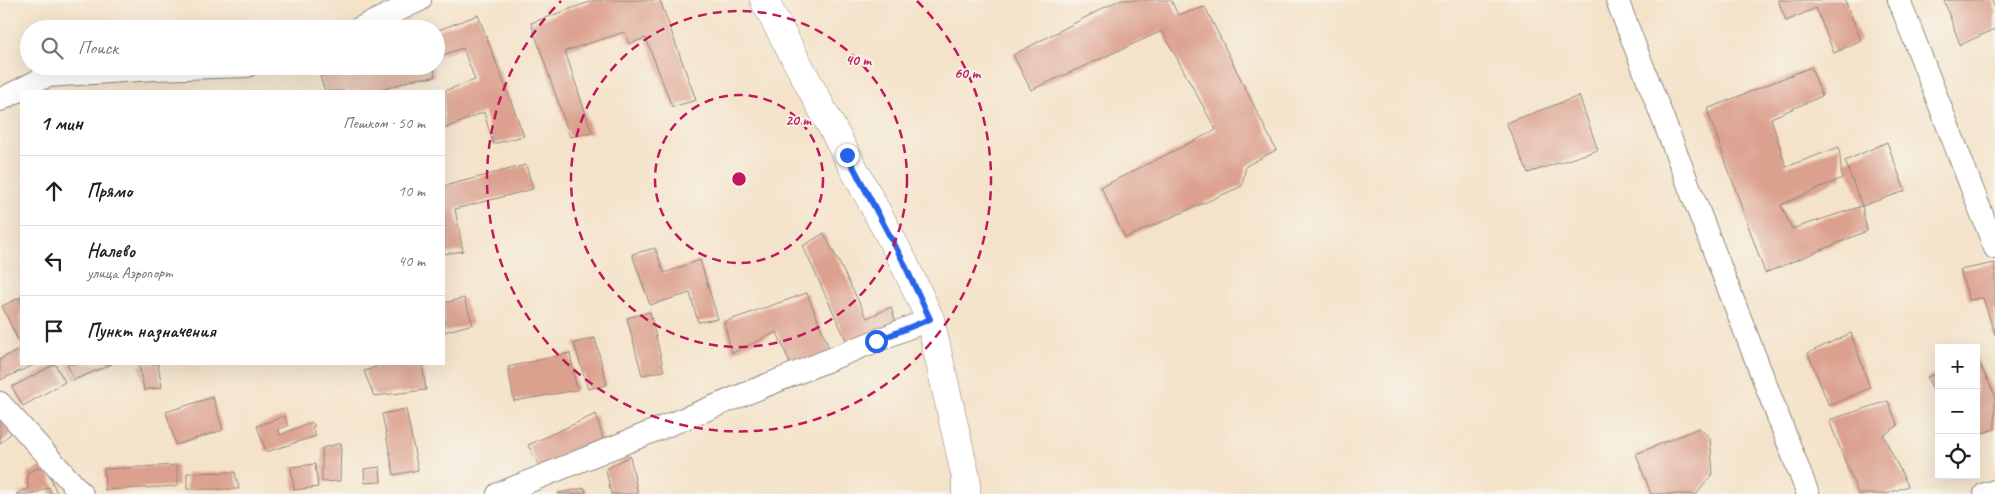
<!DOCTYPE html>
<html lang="ru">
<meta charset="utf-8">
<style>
:root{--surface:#fff;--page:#f6f6f6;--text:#202124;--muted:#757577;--line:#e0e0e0}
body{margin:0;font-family:Caveat,sans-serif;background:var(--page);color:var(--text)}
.controls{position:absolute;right:15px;bottom:15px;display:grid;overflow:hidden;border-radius:0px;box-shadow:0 5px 20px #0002}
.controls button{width:45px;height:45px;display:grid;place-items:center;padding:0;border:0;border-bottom:1px solid var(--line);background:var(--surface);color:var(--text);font:25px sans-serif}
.stop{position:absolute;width:15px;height:15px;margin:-11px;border:4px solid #2563eb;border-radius:50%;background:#fff}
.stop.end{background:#2563eb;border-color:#fff;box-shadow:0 1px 5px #0008}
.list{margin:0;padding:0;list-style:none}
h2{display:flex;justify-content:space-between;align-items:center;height:65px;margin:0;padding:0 20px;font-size:21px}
h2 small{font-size:16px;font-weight:400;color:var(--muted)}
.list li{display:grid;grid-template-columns:32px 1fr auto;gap:15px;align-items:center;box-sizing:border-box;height:70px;padding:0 20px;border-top:1px solid var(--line)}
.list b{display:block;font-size:19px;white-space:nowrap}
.list p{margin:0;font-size:16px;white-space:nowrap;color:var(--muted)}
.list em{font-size:16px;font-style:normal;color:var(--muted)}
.icon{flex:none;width:28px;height:28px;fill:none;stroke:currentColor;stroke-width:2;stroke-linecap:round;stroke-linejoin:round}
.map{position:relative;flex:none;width:1995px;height:494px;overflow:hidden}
.search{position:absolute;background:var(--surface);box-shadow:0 5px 20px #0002;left:20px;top:20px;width:425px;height:55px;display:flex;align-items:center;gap:12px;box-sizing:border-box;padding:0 18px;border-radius:28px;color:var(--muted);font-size:19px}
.panel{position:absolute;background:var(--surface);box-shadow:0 5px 20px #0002;left:20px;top:90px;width:425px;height:275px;border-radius:0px}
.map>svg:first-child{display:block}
.building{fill:#dca08e}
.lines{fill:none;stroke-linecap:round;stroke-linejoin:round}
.street-casing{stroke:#90867a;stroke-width:24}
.secondary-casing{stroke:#90867a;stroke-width:29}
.street{stroke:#fff;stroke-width:22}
.secondary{stroke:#fff;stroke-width:28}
.route{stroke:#2563eb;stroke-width:6}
.ring{fill:none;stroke:#c2185b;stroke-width:2.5;stroke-dasharray:9 6}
.centre{fill:#c2185b;stroke:#f7f3e8;stroke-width:2.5}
.ring-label{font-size:15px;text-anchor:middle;font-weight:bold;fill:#c2185b;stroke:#f7f3e8;stroke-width:4;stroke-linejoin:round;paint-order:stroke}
</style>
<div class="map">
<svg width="1995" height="494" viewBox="0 0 1995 494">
<rect width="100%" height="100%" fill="#f7f3e8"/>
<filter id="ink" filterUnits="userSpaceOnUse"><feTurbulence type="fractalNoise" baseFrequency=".02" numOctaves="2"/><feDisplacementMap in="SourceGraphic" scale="10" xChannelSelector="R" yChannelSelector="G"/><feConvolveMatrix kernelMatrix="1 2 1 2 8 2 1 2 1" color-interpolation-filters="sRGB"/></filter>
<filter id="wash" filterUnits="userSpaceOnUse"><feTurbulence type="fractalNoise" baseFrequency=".0096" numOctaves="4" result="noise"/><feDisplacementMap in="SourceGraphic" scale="20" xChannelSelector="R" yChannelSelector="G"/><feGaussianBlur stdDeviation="1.12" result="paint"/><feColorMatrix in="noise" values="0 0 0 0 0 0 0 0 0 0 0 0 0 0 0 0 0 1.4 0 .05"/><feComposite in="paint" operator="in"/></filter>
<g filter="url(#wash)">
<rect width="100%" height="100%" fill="#f4e2c9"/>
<g id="blocks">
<g class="building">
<path d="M595 0H660L696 100 672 107 646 38 629 44 625 32 565 51 592 133 570 137 531 23Z"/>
<path d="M1119 0H1171L1178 15 1205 7 1276 150 1246 166 1242 186 1125 238 1101 187 1216 130 1162 31 1031 90 1013 55Z"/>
<path d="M1778 0H1845L1861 40 1834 53 1816 8 1786 21Z"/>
<path d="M1944 0H1992L1995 10V29L1960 45Z"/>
<path d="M478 15 524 136 493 144 484 112 444 129V91L475 80 463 48 436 57V31Z"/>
<path d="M347 66H434L435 77 415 79 379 91H325L320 77Z"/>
<path d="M1811 67 1822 96 1771 118 1786 167 1839 147 1842 178 1781 205 1792 229 1862 206 1867 231 1765 273 1707 109Z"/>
<path d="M1579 96 1598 150 1528 173 1506 123Z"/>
<path d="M1887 142 1905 191 1862 206 1845 161Z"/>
<path d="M526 165 533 189 455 209 463 251 444 254V186Z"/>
<path d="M824 233 867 318 891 307 896 323 847 342 803 246Z"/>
<path d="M655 248 664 273 700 260 718 319 698 322 690 293 650 305 632 254Z"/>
<path d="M1995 263V335L1983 298 1969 300 1960 270Z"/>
<path d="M807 293 831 353 792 368 777 332 732 353 724 322Z"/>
<path d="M21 297V346L2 306Z"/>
<path d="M464 298 473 324 444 332V303Z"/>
<path d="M650 312 664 371 642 375 627 318Z"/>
<path d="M1851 333 1870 388 1829 406 1808 353Z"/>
<path d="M595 338 607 385 588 389 574 343Z"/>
<path d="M21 349V364H36L0 380V359Z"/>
<path d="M570 353 577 390 514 401 508 367Z"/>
<path d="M1976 357 1995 395V429L1976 435Z"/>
<path d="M55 364 65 382 23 406 12 387Z"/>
<path d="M67 364H112L74 380Z"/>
<path d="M139 364H158L162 387 144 390Z"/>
<path d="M376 364H422L426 390 374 396 364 371 376 367Z"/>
<path d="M1939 373V403L1927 377Z"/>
<path d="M213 397 223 430 176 445 166 412Z"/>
<path d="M1888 401 1898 426 1883 435 1908 486 1887 494H1858L1829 420Z"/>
<path d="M0 405 19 425 0 444Z"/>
<path d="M406 409 418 470 394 475 382 414Z"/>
<path d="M596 414 604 442 540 468 528 445Z"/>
<path d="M285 416 288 426 278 429 280 435 311 422 315 426 312 428 316 436 266 452 257 426Z"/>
<path d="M1699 428 1710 438 1713 473 1697 494H1651L1636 454Z"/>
<path d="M341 443 340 481 322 482V448Z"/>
<path d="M630 456 638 494H611L606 469Z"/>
<path d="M315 464 318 487 294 490 291 467Z"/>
<path d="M45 465 57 493 51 494 49 487 33 494H16L28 489 27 473Z"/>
<path d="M177 465 178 486 105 490 104 469Z"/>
<path d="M380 467 381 482 365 483 364 469Z"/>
<path d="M235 472 239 489H187V473Z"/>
<path d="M585 488 586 494H558V493Z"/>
</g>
</g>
</g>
<g filter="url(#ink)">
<use href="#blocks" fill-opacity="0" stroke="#90867a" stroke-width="1"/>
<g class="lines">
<g class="street-casing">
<g id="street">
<path d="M1617 0 1808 494"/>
<path d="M1899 0 1995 248"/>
<path d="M358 29 420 0"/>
<path d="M0 100 47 76 154 69 247 66"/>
<path d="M0 403 82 494"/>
<path d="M498 494 930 319"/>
<path d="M1985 494 1995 491"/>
</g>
</g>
<g class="secondary-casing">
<path id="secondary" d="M764 0 902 259 930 319 966 478V494"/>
</g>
<use href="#street" class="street"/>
<use href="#secondary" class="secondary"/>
</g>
</g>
<g class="lines" filter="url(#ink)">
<path class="route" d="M847 155 902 259 930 319 876 341"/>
</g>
<g class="ring">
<circle cx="739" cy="179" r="84"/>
<circle cx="739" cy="179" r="168"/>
<path d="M917 1A252 252 0 1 1 561 1"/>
</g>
<circle cx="739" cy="179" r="8" class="centre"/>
<g class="ring-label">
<text x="858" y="65">40 m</text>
<text x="967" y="78">60 m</text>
<text x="798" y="125">20 m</text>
</g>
</svg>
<div class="controls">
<button>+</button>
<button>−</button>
<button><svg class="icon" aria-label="locate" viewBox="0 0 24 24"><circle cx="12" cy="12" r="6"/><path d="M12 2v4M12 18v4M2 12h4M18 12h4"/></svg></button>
</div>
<div class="stop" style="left:876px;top:341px"></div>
<div class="stop end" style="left:847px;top:155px"></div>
<div class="search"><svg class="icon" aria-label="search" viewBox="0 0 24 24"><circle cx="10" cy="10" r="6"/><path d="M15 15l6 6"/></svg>Поиск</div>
<section class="panel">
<h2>1 мин<small>Пешком · 50 m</small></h2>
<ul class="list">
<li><svg class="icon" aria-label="ahead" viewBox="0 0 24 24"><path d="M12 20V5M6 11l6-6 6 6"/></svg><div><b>Прямо</b></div><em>10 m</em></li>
<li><svg class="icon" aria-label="left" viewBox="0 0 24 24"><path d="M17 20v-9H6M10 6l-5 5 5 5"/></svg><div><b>Налево</b><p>улица Аэропорт</p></div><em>40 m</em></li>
<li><svg class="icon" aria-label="arrive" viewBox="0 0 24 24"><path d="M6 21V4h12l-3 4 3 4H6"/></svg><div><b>Пункт назначения</b></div></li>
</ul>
</section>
</div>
